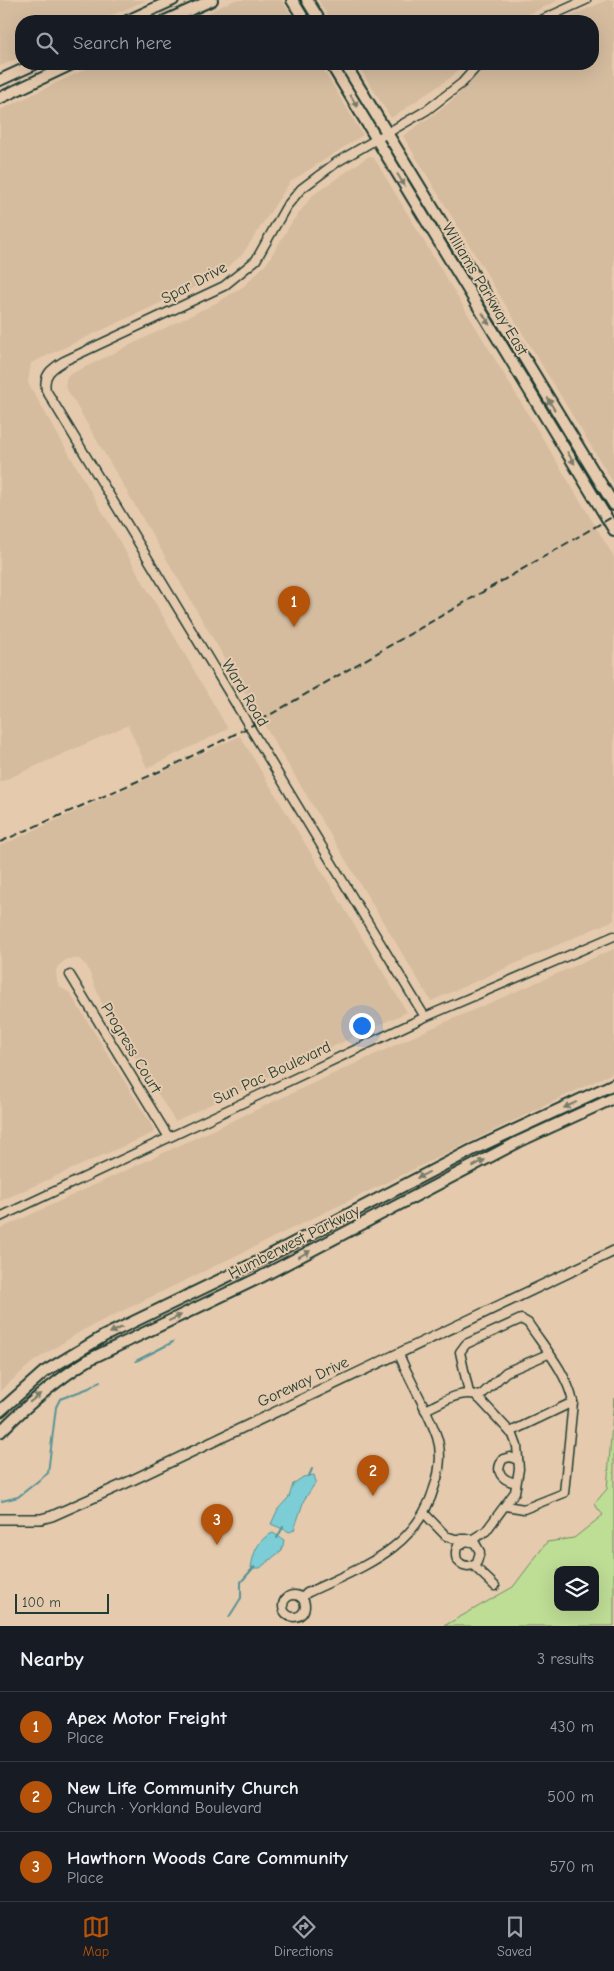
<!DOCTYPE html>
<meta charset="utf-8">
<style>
:root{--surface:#171b24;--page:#242831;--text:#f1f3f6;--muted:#9ea1a6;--line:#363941;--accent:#b45309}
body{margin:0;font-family:"Comic Neue",sans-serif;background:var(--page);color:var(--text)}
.controls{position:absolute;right:15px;bottom:15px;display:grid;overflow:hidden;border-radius:10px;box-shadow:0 5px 20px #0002}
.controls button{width:45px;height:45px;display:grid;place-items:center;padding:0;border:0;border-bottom:1px solid var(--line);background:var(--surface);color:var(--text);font:25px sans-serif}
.scale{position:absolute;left:15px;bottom:12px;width:94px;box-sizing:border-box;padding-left:5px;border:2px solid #1f3d34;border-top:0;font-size:14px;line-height:18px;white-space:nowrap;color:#1f3d34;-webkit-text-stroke:4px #e6caad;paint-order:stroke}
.you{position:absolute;left:361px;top:1025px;width:18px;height:18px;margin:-12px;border:4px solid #fff;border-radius:50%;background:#1a73e8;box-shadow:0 0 0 8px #1a73e833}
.badge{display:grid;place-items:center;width:32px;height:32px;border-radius:50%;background:var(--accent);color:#fff;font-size:16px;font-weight:700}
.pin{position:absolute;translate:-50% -41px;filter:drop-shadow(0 1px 2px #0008)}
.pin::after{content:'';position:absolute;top:26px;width:18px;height:15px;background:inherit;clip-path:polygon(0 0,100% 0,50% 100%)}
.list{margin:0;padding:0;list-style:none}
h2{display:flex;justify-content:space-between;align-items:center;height:65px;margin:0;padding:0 20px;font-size:21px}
h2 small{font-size:16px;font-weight:400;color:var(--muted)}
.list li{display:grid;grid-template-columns:32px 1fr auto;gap:15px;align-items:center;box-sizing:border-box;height:70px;padding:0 20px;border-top:1px solid var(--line)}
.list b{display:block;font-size:19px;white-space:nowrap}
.list p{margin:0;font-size:16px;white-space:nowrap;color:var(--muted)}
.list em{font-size:16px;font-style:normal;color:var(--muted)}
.icon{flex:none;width:28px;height:28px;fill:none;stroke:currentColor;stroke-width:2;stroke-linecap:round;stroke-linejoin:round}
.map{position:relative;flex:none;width:614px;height:1626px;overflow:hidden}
.search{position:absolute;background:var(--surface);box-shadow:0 5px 20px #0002;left:15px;right:15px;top:15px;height:55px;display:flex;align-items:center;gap:12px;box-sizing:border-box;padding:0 18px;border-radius:20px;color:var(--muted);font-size:19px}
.sheet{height:275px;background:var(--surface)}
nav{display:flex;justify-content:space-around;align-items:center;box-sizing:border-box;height:70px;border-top:1px solid var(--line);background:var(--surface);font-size:14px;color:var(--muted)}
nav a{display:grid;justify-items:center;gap:2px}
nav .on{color:var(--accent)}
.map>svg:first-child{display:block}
.built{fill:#d5bc9f}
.green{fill:#bedd95;stroke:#6e8d64;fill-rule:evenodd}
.water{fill:#7ccdd6;stroke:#579395}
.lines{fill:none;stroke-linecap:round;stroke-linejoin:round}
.stream{stroke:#579395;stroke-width:2}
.minor-casing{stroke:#1f3d34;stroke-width:11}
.tertiary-casing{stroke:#1f3d34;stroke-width:12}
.secondary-casing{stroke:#1f3d34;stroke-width:14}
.minor{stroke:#e6caad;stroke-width:8}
.tertiary{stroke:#e6caad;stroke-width:9}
.secondary{stroke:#e6caad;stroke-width:10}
.rail{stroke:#1f3d34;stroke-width:2;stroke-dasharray:8 4;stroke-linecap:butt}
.oneway{fill:#797c6a}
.labels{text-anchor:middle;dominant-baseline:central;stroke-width:4;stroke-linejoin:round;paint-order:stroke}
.street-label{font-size:16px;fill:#1f3d34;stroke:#e6caad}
</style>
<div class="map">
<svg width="614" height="1626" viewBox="0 0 614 1626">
<rect width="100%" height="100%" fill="#e6caad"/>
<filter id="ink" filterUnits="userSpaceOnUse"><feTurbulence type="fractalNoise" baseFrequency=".02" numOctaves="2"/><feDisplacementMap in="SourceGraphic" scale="10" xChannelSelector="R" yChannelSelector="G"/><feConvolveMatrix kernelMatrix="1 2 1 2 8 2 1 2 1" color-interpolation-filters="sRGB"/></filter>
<g filter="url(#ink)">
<g class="built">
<path d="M0 0H147L98 21H21V57L0 66Z"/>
<path d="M235 0H282L295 21H190Z"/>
<path d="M318 0H559L514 21H331Z"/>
<path d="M607 0H614V484L403 136 448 104 488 64H593V21H560Z"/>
<path d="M96 64H320L363 135 290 182 242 255 214 278 31 363 28 383 228 729 147 768 128 725 0 782V110Z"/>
<path d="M357 64H464L450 78 391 118Z"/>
<path d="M369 156 374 158 614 557V920L431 1001 255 710 65 386 67 376 218 302 244 286 267 263 292 222 313 195Z"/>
<path d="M240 736 407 1012 175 1121 103 1006 87 966 79 959H67L58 966 56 971 57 982 60 987 70 993 154 1129 153 1133 0 1201V846Z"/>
<path d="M614 949V1072L83 1330 34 1361 0 1391V1229L432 1028Z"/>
</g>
<path class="green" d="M614 1398V1626H444L513 1587 547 1542 574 1538 603 1515 594 1504 607 1489ZM558 1570H595V1607H558Z"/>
<g class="water">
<path d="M314 1475 316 1482 304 1500 294 1530 290 1532 271 1524 278 1509 289 1497 293 1484 303 1477Z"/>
<path d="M273 1533 284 1540 282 1550 260 1568H251C253 1554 258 1538 273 1533Z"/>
</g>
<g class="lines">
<g class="stream">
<path d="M136 1361 173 1342"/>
<path d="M309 1476 312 1469"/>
<path d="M2 1501 18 1497 48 1473 56 1407 60 1399 89 1388 100 1381"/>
<path d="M277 1538 283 1527"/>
<path d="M229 1617 241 1598V1582L254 1567"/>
</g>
<g class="minor-casing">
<g id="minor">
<path d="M539 21 586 0"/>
<path d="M70 975 168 1136"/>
<path d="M425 1017 46 390C43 375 51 369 64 361L224 286 256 260 286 207 301 189 337 162 427 110 462 83 479 64"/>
<path d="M0 1217 425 1017 614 936"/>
<path d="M469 1393 460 1352 466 1344 521 1319 528 1323C544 1347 567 1373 573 1402L510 1432"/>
<path d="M478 1398 506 1372 548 1354"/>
<path d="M425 1410C441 1403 459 1390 476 1395L513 1435 517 1446 519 1469 515 1492 486 1531 473 1539H455L446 1536 425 1514"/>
<path d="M516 1483C502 1480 494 1472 503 1459L510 1457 518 1460"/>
<path d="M506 1506 524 1509 564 1493 573 1402"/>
<path d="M458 1546 466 1541 475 1543 480 1552 477 1562C470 1568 463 1567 457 1560 454 1551 457 1547 462 1540"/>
<path d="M473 1565 495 1586"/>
<circle cx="294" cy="1606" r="11"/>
<path d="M302 1598 307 1593C361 1567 417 1550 435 1485 440 1471 442 1452 437 1437 427 1408 410 1382 399 1354"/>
</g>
</g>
<g class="tertiary-casing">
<path id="tertiary" d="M0 1519H41L52 1516 124 1484 614 1251"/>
</g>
<g class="secondary-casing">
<g id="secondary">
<path d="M292 0 305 21"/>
<path d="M307 0 320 21"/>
<path d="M127 21 173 0"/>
<path d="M165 21 212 0"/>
<path d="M331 64 614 530"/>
<path d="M345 64 614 505"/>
<path d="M0 80 35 64"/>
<path d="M0 98 72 64"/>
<path d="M0 1411 44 1372 104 1336 255 1263 472 1150 614 1084"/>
<path d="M0 1432C28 1404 56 1380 90 1359L261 1277 520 1141 614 1098"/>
</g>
</g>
<use href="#minor" class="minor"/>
<use href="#tertiary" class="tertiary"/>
<use href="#secondary" class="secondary"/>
<path class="rail" d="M0 842 174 765 249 727 614 516"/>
</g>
<defs><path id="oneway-solid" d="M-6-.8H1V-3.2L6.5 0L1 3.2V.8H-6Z" transform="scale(1.25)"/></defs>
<g class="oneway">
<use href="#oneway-solid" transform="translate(354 101) rotate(59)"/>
<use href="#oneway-solid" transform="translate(401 180) rotate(59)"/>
<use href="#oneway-solid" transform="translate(486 319) rotate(59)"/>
<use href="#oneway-solid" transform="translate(551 404) rotate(-121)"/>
<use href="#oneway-solid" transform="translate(571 458) rotate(59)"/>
<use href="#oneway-solid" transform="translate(570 1105) rotate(155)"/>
<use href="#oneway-solid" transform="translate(479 1163) rotate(-28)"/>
<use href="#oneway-solid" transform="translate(423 1175) rotate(153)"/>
<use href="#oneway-solid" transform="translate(304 1254) rotate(-28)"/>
<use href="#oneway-solid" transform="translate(175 1318) rotate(-25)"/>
<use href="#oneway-solid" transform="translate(116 1330) rotate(154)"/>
<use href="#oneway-solid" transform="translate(35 1398) rotate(-38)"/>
</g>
</g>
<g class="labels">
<g class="street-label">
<text transform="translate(194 283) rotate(-28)">Spar Drive</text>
<text transform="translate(485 289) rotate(59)">Williams Parkway East</text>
<text transform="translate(245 693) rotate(59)">Ward Road</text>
<text transform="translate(131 1048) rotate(59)">Progress Court</text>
<text transform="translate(272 1073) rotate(-25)">Sun Pac Boulevard</text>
<text transform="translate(294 1242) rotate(-27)">Humberwest Parkway</text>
<text transform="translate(303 1382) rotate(-25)">Goreway Drive</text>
</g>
</g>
</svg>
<div class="controls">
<button><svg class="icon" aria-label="layers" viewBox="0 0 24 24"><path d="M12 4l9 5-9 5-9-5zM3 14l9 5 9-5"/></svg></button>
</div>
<div class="scale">100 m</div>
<div class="you"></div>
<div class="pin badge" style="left:294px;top:627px">1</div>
<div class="pin badge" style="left:373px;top:1496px">2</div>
<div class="pin badge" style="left:217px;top:1545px">3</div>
<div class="search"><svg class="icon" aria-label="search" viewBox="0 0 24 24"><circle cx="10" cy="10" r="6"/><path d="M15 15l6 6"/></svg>Search here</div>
</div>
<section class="sheet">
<h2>Nearby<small>3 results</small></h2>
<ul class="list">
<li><span class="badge">1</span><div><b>Apex Motor Freight</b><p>Place</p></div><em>430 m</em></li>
<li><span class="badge">2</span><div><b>New Life Community Church</b><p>Church · Yorkland Boulevard</p></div><em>500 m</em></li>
<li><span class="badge">3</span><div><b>Hawthorn Woods Care Community</b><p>Place</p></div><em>570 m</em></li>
</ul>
</section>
<nav>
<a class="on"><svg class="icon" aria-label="map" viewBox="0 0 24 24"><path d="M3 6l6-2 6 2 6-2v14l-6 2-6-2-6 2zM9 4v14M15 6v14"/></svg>Map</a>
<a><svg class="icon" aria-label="directions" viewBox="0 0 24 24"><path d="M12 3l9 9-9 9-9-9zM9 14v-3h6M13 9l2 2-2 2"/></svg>Directions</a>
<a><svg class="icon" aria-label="saved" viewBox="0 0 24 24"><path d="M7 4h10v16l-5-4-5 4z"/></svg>Saved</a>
</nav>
